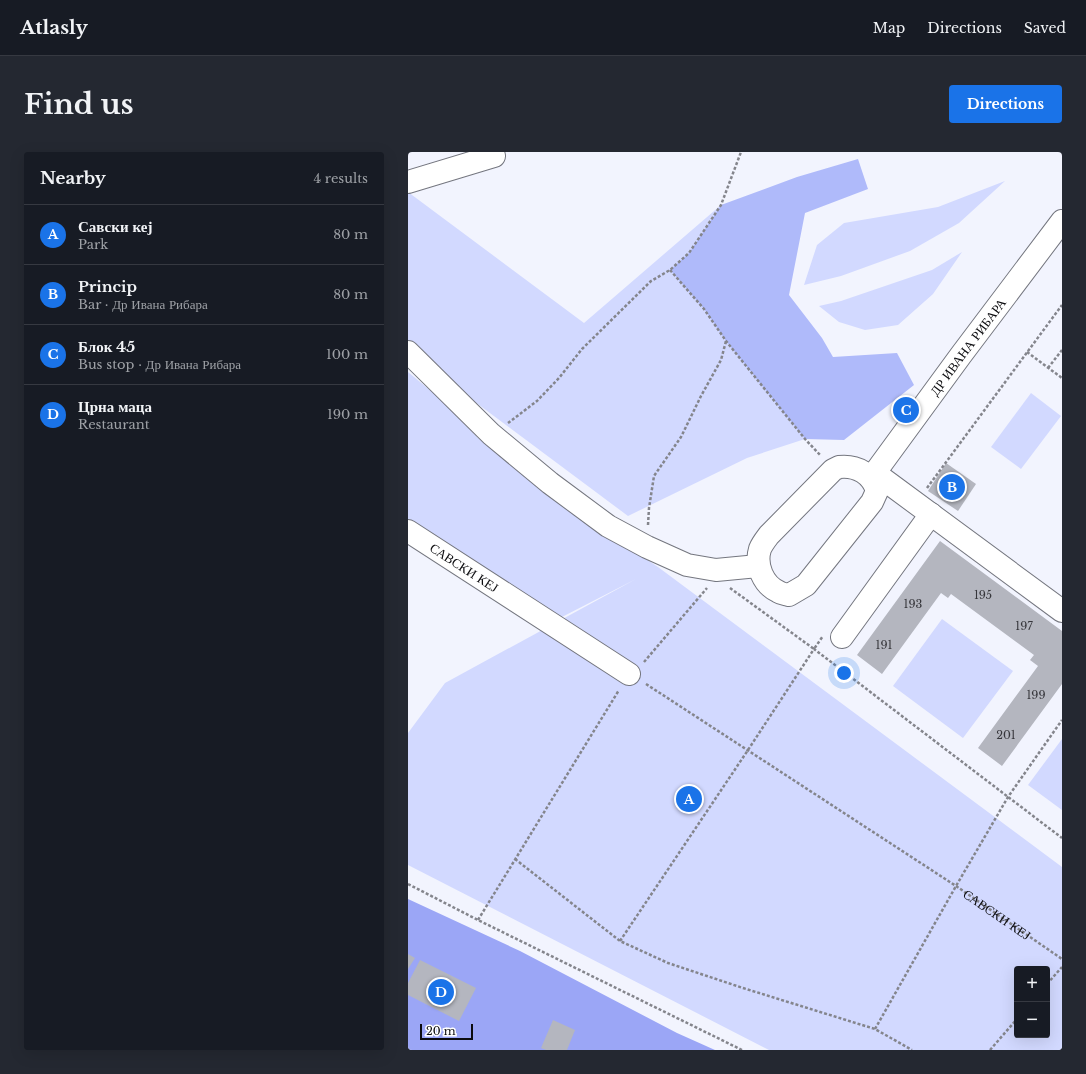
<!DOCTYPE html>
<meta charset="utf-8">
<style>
:root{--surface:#171b24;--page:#242831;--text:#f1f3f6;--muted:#9ea1a6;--line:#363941;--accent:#1a73e8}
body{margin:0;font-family:"Libre Baskerville",serif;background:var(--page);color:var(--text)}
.controls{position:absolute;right:12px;bottom:12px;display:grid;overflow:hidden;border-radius:4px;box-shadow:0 4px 16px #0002}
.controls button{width:36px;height:36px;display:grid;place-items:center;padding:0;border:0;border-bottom:1px solid var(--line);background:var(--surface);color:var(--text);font:20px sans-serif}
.scale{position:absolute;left:12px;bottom:10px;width:53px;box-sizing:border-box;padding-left:4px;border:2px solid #0c0c0f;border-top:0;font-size:11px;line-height:14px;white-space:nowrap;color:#0c0c0f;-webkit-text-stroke:3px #fff;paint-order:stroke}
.you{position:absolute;left:436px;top:521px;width:14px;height:14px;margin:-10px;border:3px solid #fff;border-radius:50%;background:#1a73e8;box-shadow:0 0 0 6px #1a73e833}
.badge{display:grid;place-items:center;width:26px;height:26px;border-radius:50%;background:var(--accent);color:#fff;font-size:13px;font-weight:700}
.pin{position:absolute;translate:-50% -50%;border:2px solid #fff;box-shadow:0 1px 4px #0006}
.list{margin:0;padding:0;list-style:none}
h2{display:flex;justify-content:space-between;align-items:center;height:52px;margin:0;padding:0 16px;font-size:17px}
h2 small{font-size:13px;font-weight:400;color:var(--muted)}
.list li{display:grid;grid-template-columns:26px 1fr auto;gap:12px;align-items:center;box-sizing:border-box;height:60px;padding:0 16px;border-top:1px solid var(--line)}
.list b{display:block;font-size:15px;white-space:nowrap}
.list p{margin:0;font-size:13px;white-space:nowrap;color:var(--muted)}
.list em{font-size:13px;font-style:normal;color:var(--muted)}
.map{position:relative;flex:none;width:654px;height:898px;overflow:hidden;border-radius:4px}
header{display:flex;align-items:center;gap:24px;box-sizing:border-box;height:56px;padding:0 20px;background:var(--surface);border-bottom:1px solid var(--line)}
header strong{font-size:19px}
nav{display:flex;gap:22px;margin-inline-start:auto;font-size:14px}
.intro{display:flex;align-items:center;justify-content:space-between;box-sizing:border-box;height:96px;padding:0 24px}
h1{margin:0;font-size:28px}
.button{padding:10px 18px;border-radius:4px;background:var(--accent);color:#fff;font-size:14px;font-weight:700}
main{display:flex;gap:24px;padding:0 24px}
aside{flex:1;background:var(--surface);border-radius:4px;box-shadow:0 4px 16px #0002}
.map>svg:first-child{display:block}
.green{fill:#d2d9ff;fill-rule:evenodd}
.forest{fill:#afbafa}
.water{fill:#9ba6f6}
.building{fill:#b4b6bf}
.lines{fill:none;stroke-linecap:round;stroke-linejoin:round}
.minor-casing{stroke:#74767f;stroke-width:24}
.path{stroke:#84858c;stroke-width:2.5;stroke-dasharray:3 2;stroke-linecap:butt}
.minor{stroke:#fff;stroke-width:22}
.labels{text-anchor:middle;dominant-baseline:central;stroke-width:3;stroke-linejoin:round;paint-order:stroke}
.number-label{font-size:11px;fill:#36363b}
.street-label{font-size:13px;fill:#0c0c0f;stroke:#fff}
</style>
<header>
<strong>Atlasly</strong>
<nav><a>Map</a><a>Directions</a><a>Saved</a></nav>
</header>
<div class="intro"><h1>Find us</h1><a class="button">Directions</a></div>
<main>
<aside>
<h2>Nearby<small>4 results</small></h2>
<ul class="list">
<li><span class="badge">A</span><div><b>Савски кеј</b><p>Park</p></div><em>80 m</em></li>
<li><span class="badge">B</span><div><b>Princip</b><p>Bar · Др Ивана Рибара</p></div><em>80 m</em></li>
<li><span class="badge">C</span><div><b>Блок 45</b><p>Bus stop · Др Ивана Рибара</p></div><em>100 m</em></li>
<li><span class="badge">D</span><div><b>Црна маца</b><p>Restaurant</p></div><em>190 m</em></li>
</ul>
</aside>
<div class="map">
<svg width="654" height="898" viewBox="0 0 654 898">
<rect width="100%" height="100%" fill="#f2f4fe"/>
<g class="green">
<path d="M597 29 551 71 502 99 433 124 396 133 409 93 436 71 530 55Z"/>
<path d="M0 40 176 171 313 53 281 101 262 118 296 157 318 189 397 287 339 306 220 364 0 200Z"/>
<path d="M554 100 525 142 490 173 457 178 431 170 411 154 433 149 524 118Z"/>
<path d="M0 220 29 244 71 287 143 344 250 415 654 715V898H361L0 713V581L37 531 228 427 150 467 0 368ZM609 817H639V883H609Z"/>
<path d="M623 241 653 264 613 317 583 295Z"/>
<path d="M534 467 605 519 555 586 485 534Z"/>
<path d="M654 587V658L620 633Z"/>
</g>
<path class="forest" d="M450 7 460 37 397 61 381 143 414 186 425 205 489 201 506 233 436 288 397 287 318 189 296 157 262 118 281 101 313 53 389 25Z"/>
<path class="water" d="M0 747 112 799 269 881 307 898H0Z"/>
<g class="building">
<path d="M538 311 568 332 550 359 520 339Z"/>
<path d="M532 389 654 479V532L594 614 570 596 630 514 622 508 626 503 543 442 540 446 533 441 474 522 449 503Z"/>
<path d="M0 802 7 806 0 817Z"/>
<path d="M12 808 68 836 51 869 0 843V831Z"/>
<path d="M145 868 167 878 159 898H138L133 896Z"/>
</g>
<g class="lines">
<g class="minor-casing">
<g id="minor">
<path d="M0 30 86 4"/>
<path d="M0 200 83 282 142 331 200 374 239 395 279 413 308 418 350 414"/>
<path d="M431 315C449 313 464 322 469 339L464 350 398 433 381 443C378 442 374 442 371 440 355 433 347 413 352 397 354 392 358 387 361 383L425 318Z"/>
<path d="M467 321 654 459"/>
<path id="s2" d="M463 326 553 203 654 69"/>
<path id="s3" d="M0 379 221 522"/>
<path d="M434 485 523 362"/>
</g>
</g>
<g class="path">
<path d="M262 118 296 157 318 189 397 287 413 304"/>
<path d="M619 200 654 226"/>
<path d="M640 216 654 198"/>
<path d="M100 271 129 249 151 226 174 197 243 129 262 118 281 101 313 53 333 0"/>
<path d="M519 336 654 153"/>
<path d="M240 373 241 356 246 324 273 285 293 244 313 208 318 189"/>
<path d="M322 436 406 497 415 484"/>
<path d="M236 510 299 436"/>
<path id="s1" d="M238 532 548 734 654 807"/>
<path d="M107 707 212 789 260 811 335 836 467 877 504 898"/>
<path d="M0 732 70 768 334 898"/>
<path d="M70 768 211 538"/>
<path d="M212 789 340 598 406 497 654 686"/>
<path d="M639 832 654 815"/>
<path d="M467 877 548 734 600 645 654 568"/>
<path d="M582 898 609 867"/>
</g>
<use href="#minor" class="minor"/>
</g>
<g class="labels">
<g class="number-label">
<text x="575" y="443">195</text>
<text x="505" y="452">193</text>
<text x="616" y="474">197</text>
<text x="476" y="493">191</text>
<text x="628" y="543">199</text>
<text x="598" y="583">201</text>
</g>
<g class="street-label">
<text stroke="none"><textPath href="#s2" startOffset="163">ДР ИВАНА РИБАРА</textPath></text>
<text stroke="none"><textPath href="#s3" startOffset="67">САВСКИ КЕЈ</textPath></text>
<text stroke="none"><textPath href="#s1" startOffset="420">САВСКИ КЕЈ</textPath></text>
</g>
</g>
</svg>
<div class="controls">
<button>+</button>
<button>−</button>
</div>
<div class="scale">20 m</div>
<div class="you"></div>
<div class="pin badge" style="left:281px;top:647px">A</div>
<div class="pin badge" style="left:544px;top:335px">B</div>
<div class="pin badge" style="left:498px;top:258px">C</div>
<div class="pin badge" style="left:33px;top:840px">D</div>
</div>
</main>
